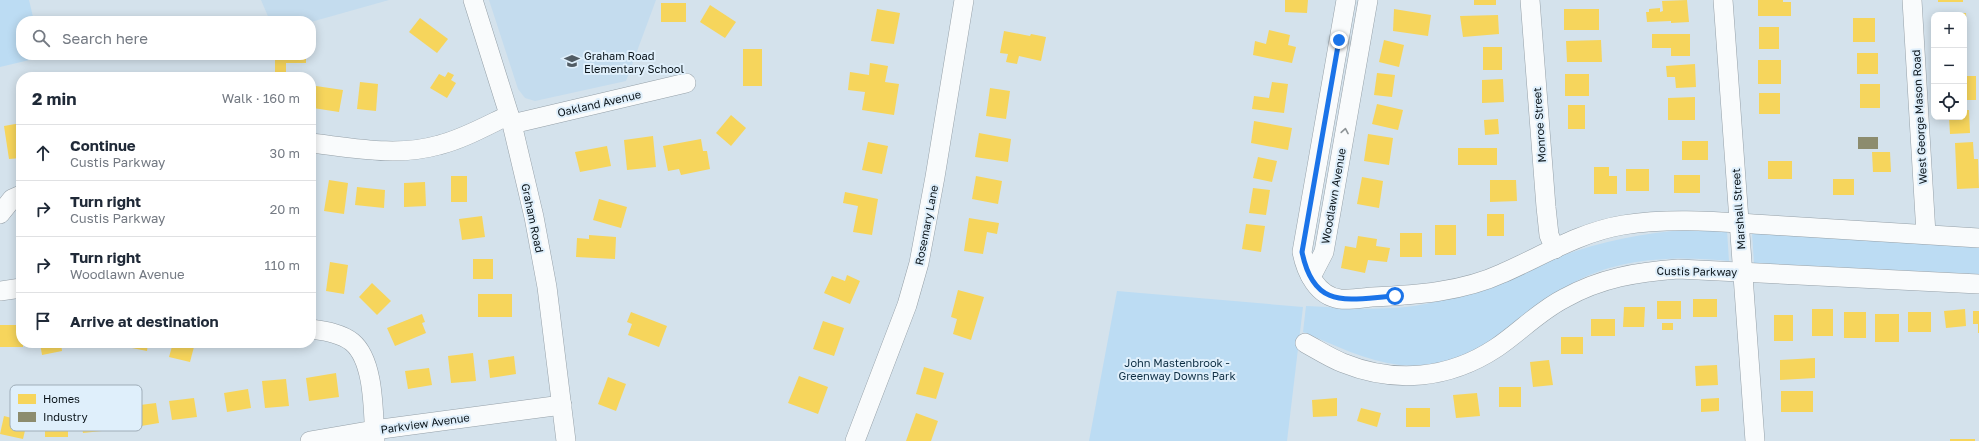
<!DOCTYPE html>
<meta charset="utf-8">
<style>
:root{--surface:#fff;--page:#f6f6f7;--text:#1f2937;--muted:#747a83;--line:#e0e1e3}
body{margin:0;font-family:"Golos Text",sans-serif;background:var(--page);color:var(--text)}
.controls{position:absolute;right:12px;top:12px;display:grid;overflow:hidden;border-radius:8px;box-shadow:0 2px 10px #0003}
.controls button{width:36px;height:36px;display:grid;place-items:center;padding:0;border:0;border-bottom:1px solid var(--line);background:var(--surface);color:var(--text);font:20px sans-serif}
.stop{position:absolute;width:12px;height:12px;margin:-9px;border:3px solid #1a73e8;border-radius:50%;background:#fff}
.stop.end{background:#1a73e8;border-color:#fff;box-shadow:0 1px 4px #0008}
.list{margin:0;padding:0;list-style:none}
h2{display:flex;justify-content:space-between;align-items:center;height:52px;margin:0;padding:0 16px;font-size:17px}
h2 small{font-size:13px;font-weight:400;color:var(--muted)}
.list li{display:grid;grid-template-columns:26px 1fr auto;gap:12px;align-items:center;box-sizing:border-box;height:56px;padding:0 16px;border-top:1px solid var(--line)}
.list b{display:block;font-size:15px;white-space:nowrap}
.list p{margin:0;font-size:13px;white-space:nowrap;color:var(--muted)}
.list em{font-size:13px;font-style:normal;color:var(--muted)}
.icon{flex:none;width:22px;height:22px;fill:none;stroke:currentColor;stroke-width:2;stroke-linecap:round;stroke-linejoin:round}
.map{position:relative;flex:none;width:1979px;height:441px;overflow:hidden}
.search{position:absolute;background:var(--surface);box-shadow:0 2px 10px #0003;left:16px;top:16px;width:300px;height:44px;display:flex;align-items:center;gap:10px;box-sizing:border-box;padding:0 14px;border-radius:16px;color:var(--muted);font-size:15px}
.panel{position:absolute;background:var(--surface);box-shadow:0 2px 10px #0003;left:16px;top:72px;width:300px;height:276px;border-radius:16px}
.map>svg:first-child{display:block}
.built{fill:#c4dcee}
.green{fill:#bcdcf3}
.homes{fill:#f6d55c}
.industry{fill:#8c8c6e}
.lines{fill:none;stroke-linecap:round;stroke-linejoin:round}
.minor-casing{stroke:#95a0a8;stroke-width:20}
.minor{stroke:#f9fbfc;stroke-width:19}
.oneway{stroke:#8d9396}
.route{stroke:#1a73e8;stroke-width:5}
.labels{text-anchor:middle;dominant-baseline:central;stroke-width:4;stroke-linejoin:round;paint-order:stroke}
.poi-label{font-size:11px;fill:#0a141a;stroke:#dfeffb;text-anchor:start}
.street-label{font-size:11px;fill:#0a141a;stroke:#dfeffb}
.park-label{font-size:11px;fill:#0f2f44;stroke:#dfeffb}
.key{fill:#dfeffb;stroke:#9fadb8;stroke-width:1}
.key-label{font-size:11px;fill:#0a141a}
</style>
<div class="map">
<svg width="1979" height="441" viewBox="0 0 1979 441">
<rect width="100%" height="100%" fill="#d4e2ec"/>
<g class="built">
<path d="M261 0H389L311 22 270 21Z"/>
<path d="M489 0H656L626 81 535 101 525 98 518 89Z"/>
</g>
<g class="green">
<path d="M0 0H29L34 21H21V55H42V57L0 67Z"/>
<path d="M1686 230H1727L1729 261C1678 256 1622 257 1575 282 1547 296 1526 320 1500 337 1470 356 1435 368 1400 365 1366 361 1334 345 1303 332L1306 306C1347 308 1389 312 1430 303 1471 294 1508 276 1547 261 1592 244 1637 233 1686 230Z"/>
<path d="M1752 233 1979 245V274L1754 263Z"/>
<path d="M1117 291 1303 307 1287 441H1089Z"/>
</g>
<g class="homes">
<path d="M1285 0H1308L1307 13 1285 12Z"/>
<rect x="1474" y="0" width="22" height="5"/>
<path d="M1687 0 1689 22 1671 23V21L1647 22 1646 12H1649V9L1660 8V12L1663 11 1662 1Z"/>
<path d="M1758 0H1783V2H1791V16H1758Z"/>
<rect x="1938" y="0" width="25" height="2"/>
<rect x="661" y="3" width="25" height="19"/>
<path d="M710 5 736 22 725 38 700 22Z"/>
<path d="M877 9 900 13 894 44 871 41Z"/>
<path d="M1394 9 1431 15 1428 36 1393 31Z"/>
<rect x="1564" y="9" width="35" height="21"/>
<path d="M1966 13 1967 43H1964V15L1958 14Z"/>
<path d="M1498 15 1499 34 1463 37 1460 16Z"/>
<path d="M420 18 448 39 437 53 409 32Z"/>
<rect x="1853" y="18" width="22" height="24"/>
<rect x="1759" y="27" width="20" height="22"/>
<path d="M1269 30 1290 35 1288 45 1296 47 1292 63 1253 55 1255 41 1266 44Z"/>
<path d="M1004 31 1030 36 1031 34 1046 37 1041 61 1019 56 1017 64 1006 62 1008 54 1000 53Z"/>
<path d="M1652 34H1690V56H1671V48H1652Z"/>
<path d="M1384 40 1404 45 1399 67 1379 62Z"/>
<path d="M1601 40 1602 62H1567L1566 41Z"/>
<rect x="1483" y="47" width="19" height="23"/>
<rect x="743" y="49" width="19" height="37"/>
<rect x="1857" y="53" width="21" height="21"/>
<path d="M275 55H306V63H286V74H305V77H275Z"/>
<rect x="1758" y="60" width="23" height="24"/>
<path d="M870 63 888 66 885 82 899 84 894 115 862 110 865 92 848 90 850 72 869 75Z"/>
<path d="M1695 64 1696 87 1676 88 1675 77H1667L1666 66Z"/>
<path d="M448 72 454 75 451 80 456 83 447 98 430 88 439 74 445 77Z"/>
<path d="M1377 73 1395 75 1392 97 1374 95Z"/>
<rect x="1565" y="74" width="24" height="22"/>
<rect x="1964" y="76" width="12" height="24"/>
<path d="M1503 79 1504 102 1482 103V80Z"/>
<path d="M360 82 378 84 376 111 357 109Z"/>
<path d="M1272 82 1288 84 1284 113 1252 109 1254 96 1269 98Z"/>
<rect x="1860" y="84" width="20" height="24"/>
<path d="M316 86 343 90 339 112 313 108Z"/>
<path d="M990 88 1010 91 1006 119 986 116Z"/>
<rect x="1759" y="93" width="21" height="21"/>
<path d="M1695 97V120H1668V98Z"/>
<path d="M1377 104 1403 110 1398 130 1372 124Z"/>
<rect x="1568" y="105" width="17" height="24"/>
<path d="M1964 110H1969L1970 133 1950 134 1949 117H1964Z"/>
<path d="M731 115 746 128 731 146 716 133Z"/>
<path d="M1498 119 1499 134 1485 135 1484 120Z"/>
<path d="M1254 121 1292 128 1288 150 1251 143Z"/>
<path d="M21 123V158L9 159 4 126Z"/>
<path d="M979 133 1011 139 1008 162 975 157Z"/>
<path d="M1368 134 1393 138 1389 165 1364 161Z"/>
<path d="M653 136 656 167 627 170 624 140Z"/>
<path d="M701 139 703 151H707L710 169 681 175 679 169 668 171 663 146Z"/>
<rect x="1682" y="141" width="26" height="19"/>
<path d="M868 142 888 146 882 174 862 170Z"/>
<path d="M1973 142 1974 159H1978L1979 188 1957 189 1955 143Z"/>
<path d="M607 146 611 166 580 172 575 152Z"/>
<rect x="1458" y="148" width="39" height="17"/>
<path d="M1872 152H1890L1891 172H1873Z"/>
<path d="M1258 157 1277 161 1272 182 1253 178Z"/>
<rect x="1768" y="161" width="24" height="18"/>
<path d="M1594 167H1609V176H1617V194H1594Z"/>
<rect x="1626" y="169" width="23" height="22"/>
<rect x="1674" y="175" width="26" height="18"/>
<rect x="451" y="176" width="16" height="26"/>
<path d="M976 176 1002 181 998 204 972 199Z"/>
<path d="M1362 177 1383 181 1379 208 1357 204Z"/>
<rect x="1833" y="179" width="21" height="16"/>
<path d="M329 180 348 183 344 214 324 211Z"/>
<path d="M1490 180H1516L1517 201 1490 202Z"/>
<path d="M425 182 426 206 404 207V183Z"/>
<path d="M357 187 385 190 384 208 355 205Z"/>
<path d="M1253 188 1270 190 1266 215 1249 213Z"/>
<path d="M845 192 878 199 872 235 853 232 858 206 843 203Z"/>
<path d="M599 199 627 207 621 228 593 220Z"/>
<rect x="1487" y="214" width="17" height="22"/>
<path d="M482 216 485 237 462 240 459 219Z"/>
<path d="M969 218 999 223 997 234 987 232 983 254 964 251Z"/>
<path d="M1246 224 1265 226 1261 252 1242 249Z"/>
<rect x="1435" y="225" width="21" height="30"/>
<rect x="1400" y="233" width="22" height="24"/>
<path d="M589 235 616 237 615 259 576 257 577 238 589 239Z"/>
<path d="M1358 236 1377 239 1376 246 1390 248 1387 262 1368 260 1365 273 1341 268 1345 246 1356 248Z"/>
<rect x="473" y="259" width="20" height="20"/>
<path d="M330 262 348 265 344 294 326 291Z"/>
<path d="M847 275 860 281 850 304 824 293 832 276 845 281Z"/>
<path d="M372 283 391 301 377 315 359 297Z"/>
<path d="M958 290 984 297 971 340 953 334 957 319 951 317Z"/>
<rect x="478" y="294" width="34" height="23"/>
<rect x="1693" y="299" width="24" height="18"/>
<rect x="1657" y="301" width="24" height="18"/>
<path d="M1624 307H1645L1644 327H1623Z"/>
<rect x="1812" y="309" width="21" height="27"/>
<path d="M1965 309 1966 326 1946 328 1944 311Z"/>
<path d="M1973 311H1979V333H1978V324H1973Z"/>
<path d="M631 312 667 326 659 347 628 335 632 324 627 322Z"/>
<rect x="1844" y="312" width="22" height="26"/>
<rect x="1908" y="312" width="23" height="20"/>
<path d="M422 314 425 322 422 323 426 333 395 346 387 328Z"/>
<rect x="1875" y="314" width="24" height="28"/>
<rect x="1774" y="315" width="19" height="26"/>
<rect x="1591" y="319" width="24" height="17"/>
<path d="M823 321 844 328 834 356 813 349Z"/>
<rect x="1662" y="323" width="11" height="7"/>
<path d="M0 325H21V343H23V347H0Z"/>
<rect x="1561" y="337" width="22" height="17"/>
<path d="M40 343H61L62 351 42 355Z"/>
<path d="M128 343H148L147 351 127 347Z"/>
<path d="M173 343H195L190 362 169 357Z"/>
<path d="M473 353 476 381 451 383 448 356Z"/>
<path d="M514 356 516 374 490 378 488 360Z"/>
<path d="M1815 358V378L1780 380V360Z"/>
<path d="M1549 360 1553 385 1533 387 1530 362Z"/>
<path d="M1717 365 1718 385 1696 386 1695 366Z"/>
<path d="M924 367 944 373 936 399 916 394Z"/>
<path d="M429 368 432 385 408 389 405 371Z"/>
<path d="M336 373 339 397 309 401 306 378Z"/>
<path d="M799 376 828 387 818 414 788 403Z"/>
<path d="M608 377 626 384 616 411 598 404Z"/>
<path d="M286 379 289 406 265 408 262 381Z"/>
<rect x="1499" y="387" width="22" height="20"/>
<path d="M248 389 251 408 227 412 224 393Z"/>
<rect x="1781" y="391" width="32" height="21"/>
<path d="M1477 393 1480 416 1456 418 1453 395Z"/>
<path d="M194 398 197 417 172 420 169 401Z"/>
<path d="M1337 398V416L1313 417 1312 400Z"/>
<path d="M1719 398V411L1701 412V399Z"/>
<path d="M156 403 159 423 135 427 132 406Z"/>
<rect x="45" y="408" width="23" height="29"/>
<path d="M108 408 111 430 83 433 81 422 87 421 86 411Z"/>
<path d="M1361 408 1381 413 1377 427 1357 421Z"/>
<rect x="1406" y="408" width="24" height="19"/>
<path d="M916 413 938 421 931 441H906Z"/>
<path d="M4 416 27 422 23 439 0 434Z"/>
<rect x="1950" y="439" width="25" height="2"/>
</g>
<rect class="industry" x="1858" y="137" width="20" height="12"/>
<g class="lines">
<g class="minor-casing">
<g id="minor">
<path d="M473 0 512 124 534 217 547 287 566 441"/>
<path d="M1346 0 1302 252C1306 272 1317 296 1340 299 1350 300 1362 298 1372 297 1416 295 1462 292 1503 273 1542 256 1580 232 1623 225 1672 217 1721 222 1770 225 1840 229 1909 234 1979 238"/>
<path d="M1530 0 1546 207 1549 235 1555 249"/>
<path d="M1723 0 1755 441"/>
<path d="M1912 0 1926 234"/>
<path d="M512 124 686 83"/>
<path d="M311 143C354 148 397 157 439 145 463 139 486 126 509 115"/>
<path d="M0 214 12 199 21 195"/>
<path d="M1311 277 1324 252 1368 0"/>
<path d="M0 291 21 288"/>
<path d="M311 329C324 331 341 333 352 342 375 361 373 413 375 441"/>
<path d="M1305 343C1318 350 1330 358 1343 363 1395 384 1449 379 1496 348 1520 332 1539 311 1565 298 1601 278 1637 272 1678 269L1979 284"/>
<path d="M310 441 374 430 562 405"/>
<path d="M855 441 907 305 919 263 935 177 964 0"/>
</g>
</g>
<use href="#minor" class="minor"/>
</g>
<defs><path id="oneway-chevron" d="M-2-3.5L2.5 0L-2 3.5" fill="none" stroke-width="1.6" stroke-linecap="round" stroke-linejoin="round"/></defs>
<use class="oneway" href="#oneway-chevron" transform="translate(1345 131) rotate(-80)"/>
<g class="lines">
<path class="route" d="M1339 40 1302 252C1314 311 1348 299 1395 296"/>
</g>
<defs>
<g id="school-bare" transform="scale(1.2)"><path d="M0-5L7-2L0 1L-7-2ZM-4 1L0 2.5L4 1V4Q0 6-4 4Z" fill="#515c64" stroke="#dfeffb" stroke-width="2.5" paint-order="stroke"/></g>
</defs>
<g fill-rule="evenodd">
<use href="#school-bare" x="572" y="61"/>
</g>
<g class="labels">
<g class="poi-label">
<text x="584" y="55">Graham Road<tspan x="584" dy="13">Elementary School</tspan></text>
</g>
<g class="street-label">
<text transform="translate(599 103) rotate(-13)">Oakland Avenue</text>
<text transform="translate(1919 117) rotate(-93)">West George Mason Road</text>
<text transform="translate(1539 125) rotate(-94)">Monroe Street</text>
<text transform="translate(1333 196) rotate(-80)">Woodlawn Avenue</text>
<text transform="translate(1738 209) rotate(-94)">Marshall Street</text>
<text transform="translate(533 218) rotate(78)">Graham Road</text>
<text transform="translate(926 225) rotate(-79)">Rosemary Lane</text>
<text transform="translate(1697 271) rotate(1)">Custis Parkway</text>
<text transform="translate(425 423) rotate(-8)">Parkview Avenue</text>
</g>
<g class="park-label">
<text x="1177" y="362">John Mastenbrook -<tspan x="1177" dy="13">Greenway Downs Park</tspan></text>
</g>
</g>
<rect x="10" y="385" width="132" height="46" rx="6" class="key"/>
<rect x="18" y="394" width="18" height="10" fill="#f6d55c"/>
<rect x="18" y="412" width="18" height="10" fill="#8c8c6e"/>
<g class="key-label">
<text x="43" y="403">Homes</text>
<text x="43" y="421">Industry</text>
</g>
</svg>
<div class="controls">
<button>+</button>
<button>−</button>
<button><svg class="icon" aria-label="locate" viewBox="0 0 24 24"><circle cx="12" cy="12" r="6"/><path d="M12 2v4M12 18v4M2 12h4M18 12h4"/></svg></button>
</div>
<div class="stop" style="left:1395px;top:296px"></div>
<div class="stop end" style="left:1339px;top:40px"></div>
<div class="search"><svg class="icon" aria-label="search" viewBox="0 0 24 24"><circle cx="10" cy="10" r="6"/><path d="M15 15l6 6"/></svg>Search here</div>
<section class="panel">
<h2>2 min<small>Walk · 160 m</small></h2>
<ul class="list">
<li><svg class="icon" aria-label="ahead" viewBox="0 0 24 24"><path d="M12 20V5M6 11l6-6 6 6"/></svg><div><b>Continue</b><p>Custis Parkway</p></div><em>30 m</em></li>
<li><svg class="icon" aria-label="right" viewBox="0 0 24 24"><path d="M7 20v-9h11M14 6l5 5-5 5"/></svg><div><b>Turn right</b><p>Custis Parkway</p></div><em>20 m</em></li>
<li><svg class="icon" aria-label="right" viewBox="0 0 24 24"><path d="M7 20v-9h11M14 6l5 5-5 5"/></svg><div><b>Turn right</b><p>Woodlawn Avenue</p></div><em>110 m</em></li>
<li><svg class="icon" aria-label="arrive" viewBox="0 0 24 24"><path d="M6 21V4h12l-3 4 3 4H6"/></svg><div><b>Arrive at destination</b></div></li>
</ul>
</section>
</div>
